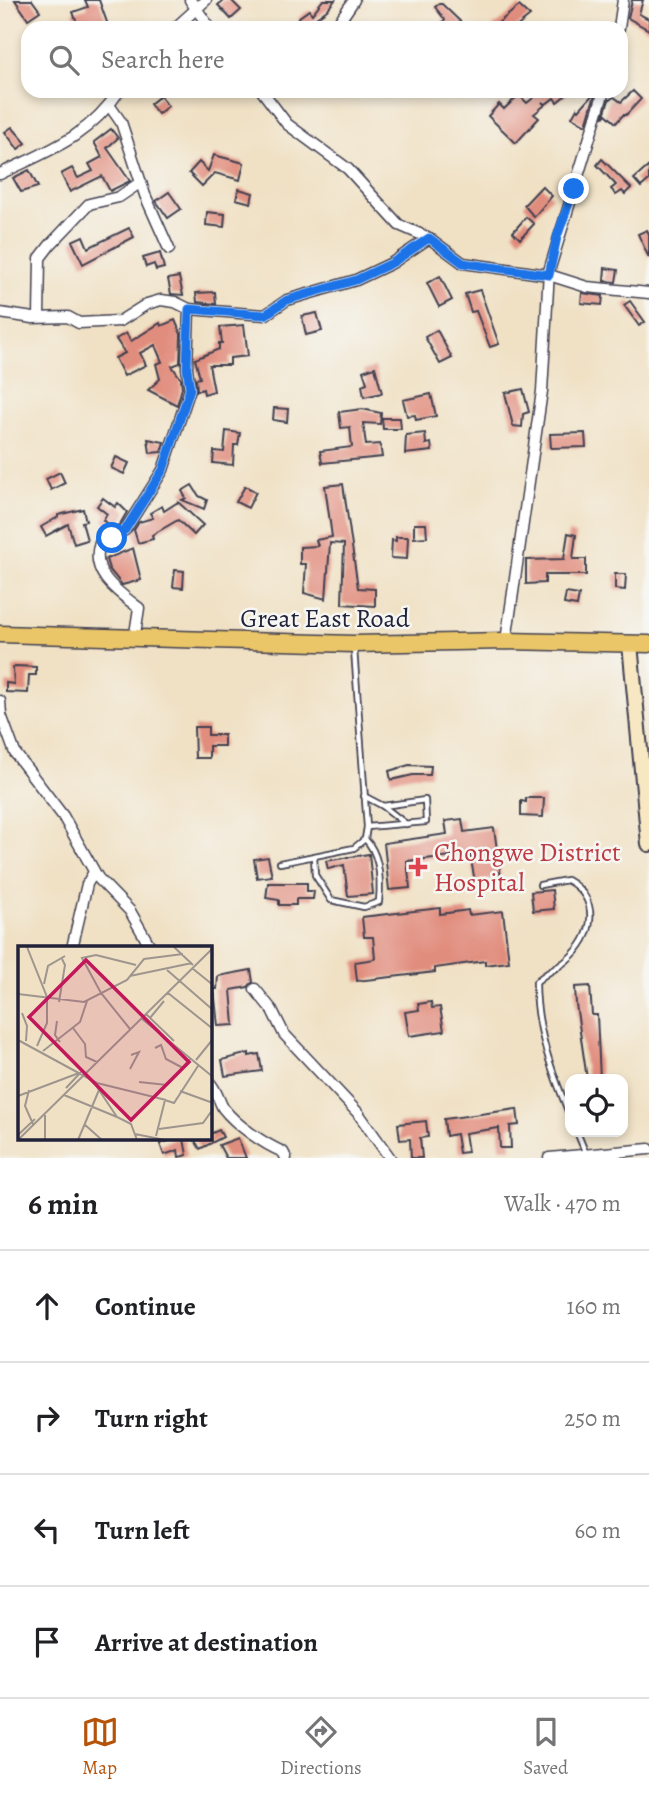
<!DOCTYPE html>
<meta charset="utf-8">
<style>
:root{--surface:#fff;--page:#f6f6f6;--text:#202124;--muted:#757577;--line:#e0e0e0;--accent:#b45309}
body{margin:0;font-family:Alegreya,serif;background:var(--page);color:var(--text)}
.controls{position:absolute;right:21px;bottom:21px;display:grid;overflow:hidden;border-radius:14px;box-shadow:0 4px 10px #0003}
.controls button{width:63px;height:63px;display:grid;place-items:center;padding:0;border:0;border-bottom:2px solid var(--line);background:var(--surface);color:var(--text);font:35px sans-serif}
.stop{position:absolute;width:21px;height:21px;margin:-16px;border:5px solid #1a73e8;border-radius:50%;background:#fff}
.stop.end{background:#1a73e8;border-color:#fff;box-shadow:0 2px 7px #0008}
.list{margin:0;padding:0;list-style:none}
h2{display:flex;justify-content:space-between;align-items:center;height:91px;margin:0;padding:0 28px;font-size:30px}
h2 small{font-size:23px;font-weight:400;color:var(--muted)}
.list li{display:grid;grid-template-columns:46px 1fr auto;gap:21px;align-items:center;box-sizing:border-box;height:112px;padding:0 28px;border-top:2px solid var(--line)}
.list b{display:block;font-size:26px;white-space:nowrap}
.list em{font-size:23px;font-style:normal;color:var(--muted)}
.icon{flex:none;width:38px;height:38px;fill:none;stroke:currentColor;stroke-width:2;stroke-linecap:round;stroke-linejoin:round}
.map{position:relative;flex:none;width:649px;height:1158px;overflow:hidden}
.search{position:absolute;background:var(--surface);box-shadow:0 4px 10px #0003;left:21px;right:21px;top:21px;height:77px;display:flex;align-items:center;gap:18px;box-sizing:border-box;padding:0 24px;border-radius:21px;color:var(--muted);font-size:26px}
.sheet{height:539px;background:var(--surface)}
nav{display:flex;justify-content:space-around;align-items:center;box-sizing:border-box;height:98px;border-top:2px solid var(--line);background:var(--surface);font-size:19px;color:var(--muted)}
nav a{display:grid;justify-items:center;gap:4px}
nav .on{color:var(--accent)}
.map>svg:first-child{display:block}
.building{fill:#e18d7e}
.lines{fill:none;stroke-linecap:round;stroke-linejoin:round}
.service-casing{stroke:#413f50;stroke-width:8}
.minor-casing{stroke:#413f50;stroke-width:13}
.secondary-casing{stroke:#413f50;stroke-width:18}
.trunk-casing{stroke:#413f50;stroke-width:19}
.service{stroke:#fff;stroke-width:4.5}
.minor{stroke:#fff;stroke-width:10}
.secondary{stroke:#f7e8c3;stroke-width:14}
.trunk{stroke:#ebc669;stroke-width:16}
.route{stroke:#1a73e8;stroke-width:9}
.health-dot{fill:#e0444e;stroke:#f6f6f2;stroke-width:2.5}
.labels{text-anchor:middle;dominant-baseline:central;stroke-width:5;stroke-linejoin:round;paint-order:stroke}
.street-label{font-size:26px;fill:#22223b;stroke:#f6f6f2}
.health-label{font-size:26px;fill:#be3a42;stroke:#f6f6f2;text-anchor:start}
.inset-road{fill:none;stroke:#9e958e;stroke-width:2}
.view{fill:#c2185b;fill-opacity:0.15;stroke:#c2185b;stroke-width:3.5}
.inset-edge{fill:none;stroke:#22223b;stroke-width:3.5}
</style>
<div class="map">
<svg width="649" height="1158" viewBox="0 0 649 1158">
<rect width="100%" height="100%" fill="#f6f6f2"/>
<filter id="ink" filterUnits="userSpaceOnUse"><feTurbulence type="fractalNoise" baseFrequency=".0143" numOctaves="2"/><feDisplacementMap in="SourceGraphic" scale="14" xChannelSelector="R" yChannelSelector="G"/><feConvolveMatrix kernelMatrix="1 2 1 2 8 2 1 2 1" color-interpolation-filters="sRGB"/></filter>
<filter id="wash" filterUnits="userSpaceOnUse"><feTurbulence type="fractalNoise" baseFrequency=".00686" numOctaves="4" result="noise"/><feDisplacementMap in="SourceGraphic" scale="28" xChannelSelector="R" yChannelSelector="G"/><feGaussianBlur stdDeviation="1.57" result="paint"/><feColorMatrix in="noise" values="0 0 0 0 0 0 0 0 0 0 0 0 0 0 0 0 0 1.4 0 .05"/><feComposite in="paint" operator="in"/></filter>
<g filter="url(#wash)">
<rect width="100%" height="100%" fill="#f0e1c5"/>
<g id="blocks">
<g class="building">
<path d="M15 0H32L40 11 28 19Z"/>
<path d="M85 0H99L109 28H79L73 12 88 7Z"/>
<path d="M224 0H231L241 10 231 19 218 5Z"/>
<path d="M323 0H335L327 10 305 26 298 18 309 10 312 14Z"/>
<path d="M632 0H643L639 14 649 19V30L628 18Z"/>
<path d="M439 4H442L467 28H436L445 20 435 7Z"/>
<path d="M519 6 530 16 515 28H492Z"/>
<path d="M542 91H571L557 102 554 98 546 104 542 102 545 105 534 114 539 118 516 143 488 116 499 104 504 109 519 95 527 103Z"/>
<path d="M596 91 586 125 572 117 577 108 579 110Z"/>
<path d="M633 91 641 99 626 115H623L616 123 606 114 603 118 609 100 614 97 621 102Z"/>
<path d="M160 96 168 106 158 114 150 104Z"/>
<path d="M12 127 26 143 18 149 5 132Z"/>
<path d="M111 129 118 138 107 148 130 181 110 191 102 176 70 192 61 174 72 168 78 178 93 171 89 164 102 157 94 142Z"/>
<path d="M214 155 244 163 240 180 215 173 202 186 189 173 199 162 208 171Z"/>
<path d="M602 159 631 188 625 194 622 191 616 195 611 189 616 185 597 165Z"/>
<path d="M649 166V180L641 187 634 179Z"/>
<path d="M29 170 38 187 21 192 13 178Z"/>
<path d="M542 186 552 196 534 217 524 205Z"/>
<path d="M239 189 253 193 251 203 236 199Z"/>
<path d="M169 192 181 209 168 218 156 201Z"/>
<path d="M207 212 225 214 224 227 206 225Z"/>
<path d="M526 217 534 224 520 239 513 232Z"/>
<path d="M129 228 134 237 83 264 72 241 83 236 88 248Z"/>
<path d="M647 230 649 234V258L638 234Z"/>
<path d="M160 253 164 268 156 270 154 264 146 267 143 258Z"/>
<path d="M605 268 618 270 616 282 604 281Z"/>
<path d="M440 276 452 300 439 307 427 283Z"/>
<path d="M179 277 183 295 171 294 168 279Z"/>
<path d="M480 290 499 344 490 347 476 311 471 312 465 294Z"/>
<path d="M215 292 216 304 197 302 196 293Z"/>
<path d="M582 293 603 296 602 305 581 303Z"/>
<path d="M630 301 645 322 639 326 624 305Z"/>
<path d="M317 313 322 331 306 335 302 316Z"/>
<path d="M175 320 181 334 180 363 172 366 181 379 182 388 177 405 148 390 160 379 156 364 162 362 155 345 140 353 146 365 124 376 115 358 125 353 116 339 126 333 131 341 160 323 161 326Z"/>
<path d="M244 325 248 356 230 358V365H209L214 391 204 394 203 389 197 391 196 379 200 378 195 359 219 349V343H222L220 327Z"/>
<path d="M437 330 452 358 440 364 425 337Z"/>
<path d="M375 367 382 393 364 397 362 385 367 383 363 371Z"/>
<path d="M523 389 529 412 523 414 522 427 513 426 505 393Z"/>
<path d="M431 394 436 416 416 420 415 415 407 416 403 400Z"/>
<path d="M274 408 288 409 287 422 273 420Z"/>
<path d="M362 409 381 413 380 424 363 423 366 445 380 444 382 457 322 463 320 451 352 447 350 427 341 428 339 412Z"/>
<path d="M382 418H400L401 429H383Z"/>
<path d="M226 431 240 433 238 445H234L233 465 213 463 214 451 224 452Z"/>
<path d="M425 433 426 444 431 443 432 451 405 454 406 435Z"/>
<path d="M585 433 586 447 551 448 550 434Z"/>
<path d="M148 439 164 442 161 452 150 453Z"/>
<path d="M116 457 129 463 124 474 111 468Z"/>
<path d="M60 472 65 483 51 490 46 479Z"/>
<path d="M343 484 358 588 375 589V606L342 604 344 544 330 543 326 599 304 593 306 564H300V547L318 546 316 540 332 537 325 486Z"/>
<path d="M192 485 199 496 207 500 204 509 182 500 186 498 182 491Z"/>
<path d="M245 486 256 492 248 508 236 502Z"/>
<path d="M103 498 115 507 118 503 127 512 120 524 112 529 103 520 107 514 97 506Z"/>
<path d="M178 502 203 525 194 535 178 520 152 535 153 539 138 543 134 530 139 522 153 518 150 513 162 506 164 511Z"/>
<path d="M83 509 86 521 82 522 87 540 74 544 68 524 46 536 41 527 58 517V515Z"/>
<path d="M414 524H426L427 537 414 538Z"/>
<path d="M568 533 576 535 573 559H586V575H545V583L526 584V560L564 559Z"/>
<path d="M396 537H408L407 559 391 558 392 540 396 541Z"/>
<path d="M133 548 141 580 122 585 109 569 106 559Z"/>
<path d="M175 570 184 571 183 588 173 587Z"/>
<path d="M615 574H626L625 590 615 589Z"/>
<path d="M566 593 579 595 577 606 564 604Z"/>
<path d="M16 666 36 667V675H29L28 693 6 692V683L14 684 13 668Z"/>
<path d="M194 727H208V735H224V746H209V758H195Z"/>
<path d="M409 765 431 766 430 775H413L391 780 389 771Z"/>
<path d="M526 798H544L543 817 521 816V801L526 802Z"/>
<path d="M462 819 464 832 494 828 501 878 475 882 470 854 407 861 410 888 389 890 384 843 447 834 445 821Z"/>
<path d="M369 854 373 894 348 896 344 865 328 869 326 861Z"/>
<path d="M268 857 272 876 257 878 254 859Z"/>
<path d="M268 883H307V891H314L313 899H296V905H279V900L266 898Z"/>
<path d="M552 890 554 909 533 911 531 892Z"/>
<path d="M440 908V914L468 910 469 915 503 911 509 962 485 965V961L435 968V972L357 981 355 962 375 959 373 937H364L362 917Z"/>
<path d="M251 970 253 982 248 987 231 990 234 1025 218 1026 214 989H217L218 976Z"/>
<path d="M590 986 592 1015H597L600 1079H587L576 1004 575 987Z"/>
<path d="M431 1002 432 1008 440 1007 444 1031 409 1036 405 1012 419 1010 418 1004Z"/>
<path d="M249 1053V1056L259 1054 262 1071 225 1076 222 1060Z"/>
<path d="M517 1109 519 1125 510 1126 511 1148H500L499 1128 465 1133 468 1152 459 1153 456 1134 446 1136 444 1119Z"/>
<path d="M426 1121 428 1137 420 1138 422 1158H411L410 1139 400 1140 398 1124Z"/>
<path d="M219 1130 223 1137 200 1149 194 1139H210V1134Z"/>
<path d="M238 1138 246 1158H226L219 1145Z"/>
<path d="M173 1139H184L187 1155 179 1157 178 1150 164 1155 160 1144Z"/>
</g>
</g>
</g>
<g filter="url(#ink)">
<use href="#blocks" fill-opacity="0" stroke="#413f50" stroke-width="2"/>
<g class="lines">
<g class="service-casing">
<g id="service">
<path d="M364 796 383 806 425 800 426 822 367 827"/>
<path d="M383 806 406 824"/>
<path d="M314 856 315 875 331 900 364 907 379 902C381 881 380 854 365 839"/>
<path d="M280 863 354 848 365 839 367 827 354 649"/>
<path d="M540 885 567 880C601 899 595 936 567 960 557 969 546 972 536 982 536 1030 552 1072 570 1116"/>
<path d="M577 1132 586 1154"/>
</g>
</g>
<g class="minor-casing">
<g id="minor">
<path d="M190 0 210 28"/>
<path d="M175 28 206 0"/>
<path d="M335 28 354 0"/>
<path d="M619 28 623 0"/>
<path d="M262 91 287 124 348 169 399 225 429 238 463 263 549 275 587 287 649 293"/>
<path d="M109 105 121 122 145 195 169 249"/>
<path d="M0 174C47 151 88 138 119 91"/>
<path d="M0 313 33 318 68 317 79 323 120 321 147 304 161 300 175 302 189 309 265 315 287 300 356 280 392 263 429 238"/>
<path d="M39 317 40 258 50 245 89 204 119 197 141 182"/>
<path d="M134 640 139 608C118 592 89 573 100 543L125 530 163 470 190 389 187 368 189 309"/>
<path d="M506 641 542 391 549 271 604 91"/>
<path d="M0 701 1 715 15 753 63 816 98 878 130 911 151 948"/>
<path d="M72 948 87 884 94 872"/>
<path d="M255 989 272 1010 284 1034 358 1113 390 1158"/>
<path d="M210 1083C217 1091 218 1099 223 1108 236 1125 264 1144 283 1152L286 1158"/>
<path d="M549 1158 649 1149"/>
</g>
</g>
<g class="secondary-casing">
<path id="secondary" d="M630 644 649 844"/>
</g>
<g class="trunk-casing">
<path id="trunk" d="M0 634 354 644 506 641 649 644"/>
</g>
<use href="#service" class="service"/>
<use href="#minor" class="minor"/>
<use href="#secondary" class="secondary"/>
<use href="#trunk" class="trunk"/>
</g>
</g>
<g class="lines" filter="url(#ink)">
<path class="route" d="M112 538 125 530 163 470 190 389 187 368 189 309 265 315 287 300 356 280 392 263 429 238 463 263 549 275 557 237 574 189"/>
</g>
<path class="health-dot" d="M414.5 856.5h7v7h7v7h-7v7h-7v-7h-7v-7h7z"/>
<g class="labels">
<g class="street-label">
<text x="325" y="618">Great East Road</text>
</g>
<g class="health-label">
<text x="434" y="852">Chongwe District<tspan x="434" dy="30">Hospital</tspan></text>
</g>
</g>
<g transform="translate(18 946)">
<rect width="194" height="194" fill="#f0e1c5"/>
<path class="inset-road" d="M9 1 29 51V77L19 100M156 1 175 19M174 22 195 39M149 24 195 64M112 30 174 17M26 38 30 20 47 10M150 47 195 83M0 48 66 56 109 34 126 13 165 8M41 56 47 19 44 13M4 67 9 80 8 95M128 68 156 95M123 72 195 131M132 72 146 55M39 75 37 89 42 96M55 82 67 98 68 111 79 116M112 83 83 47 64 12 78 9 118 19M0 94 79 137 148 154M137 102 143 99 148 113 165 122M25 105 62 76 69 55M178 114 195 93M112 123 121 106 113 109M75 135 99 171 113 178 119 194M121 136 149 139 172 113M48 142 63 126M11 144 7 160 15 178M162 145 195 157M46 149 99 171M0 150 61 127M66 178 84 194M141 183 185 177 195 163M117 188 147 194M0 189 17 173M138 190 147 154 156 157 180 120M0 194 195 2M27 194V169M60 194 81 144"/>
<path class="view" d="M68 14 171 116 113 174 11 71Z"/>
<rect width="194" height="194" class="inset-edge"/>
</g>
</svg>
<div class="controls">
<button><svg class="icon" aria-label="locate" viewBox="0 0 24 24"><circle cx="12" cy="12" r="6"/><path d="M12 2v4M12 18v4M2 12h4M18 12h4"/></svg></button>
</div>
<div class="stop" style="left:112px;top:538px"></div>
<div class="stop end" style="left:574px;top:189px"></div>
<div class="search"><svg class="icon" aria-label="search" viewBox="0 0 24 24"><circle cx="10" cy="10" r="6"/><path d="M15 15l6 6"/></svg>Search here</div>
</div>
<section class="sheet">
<h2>6 min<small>Walk · 470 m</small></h2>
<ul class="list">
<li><svg class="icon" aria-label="ahead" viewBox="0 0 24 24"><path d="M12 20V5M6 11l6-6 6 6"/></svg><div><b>Continue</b></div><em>160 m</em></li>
<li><svg class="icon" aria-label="right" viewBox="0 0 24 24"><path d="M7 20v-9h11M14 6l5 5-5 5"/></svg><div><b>Turn right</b></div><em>250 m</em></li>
<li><svg class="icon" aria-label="left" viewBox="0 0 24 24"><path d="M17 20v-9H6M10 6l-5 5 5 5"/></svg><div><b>Turn left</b></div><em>60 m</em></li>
<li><svg class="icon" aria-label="arrive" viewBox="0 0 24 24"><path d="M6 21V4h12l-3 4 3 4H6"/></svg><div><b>Arrive at destination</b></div></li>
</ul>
</section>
<nav>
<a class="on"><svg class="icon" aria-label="map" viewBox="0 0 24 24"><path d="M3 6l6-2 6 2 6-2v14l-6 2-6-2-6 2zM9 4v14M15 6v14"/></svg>Map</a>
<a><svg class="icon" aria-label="directions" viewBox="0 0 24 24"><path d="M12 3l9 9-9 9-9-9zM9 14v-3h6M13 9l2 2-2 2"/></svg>Directions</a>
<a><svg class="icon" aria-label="saved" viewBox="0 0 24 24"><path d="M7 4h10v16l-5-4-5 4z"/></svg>Saved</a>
</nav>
